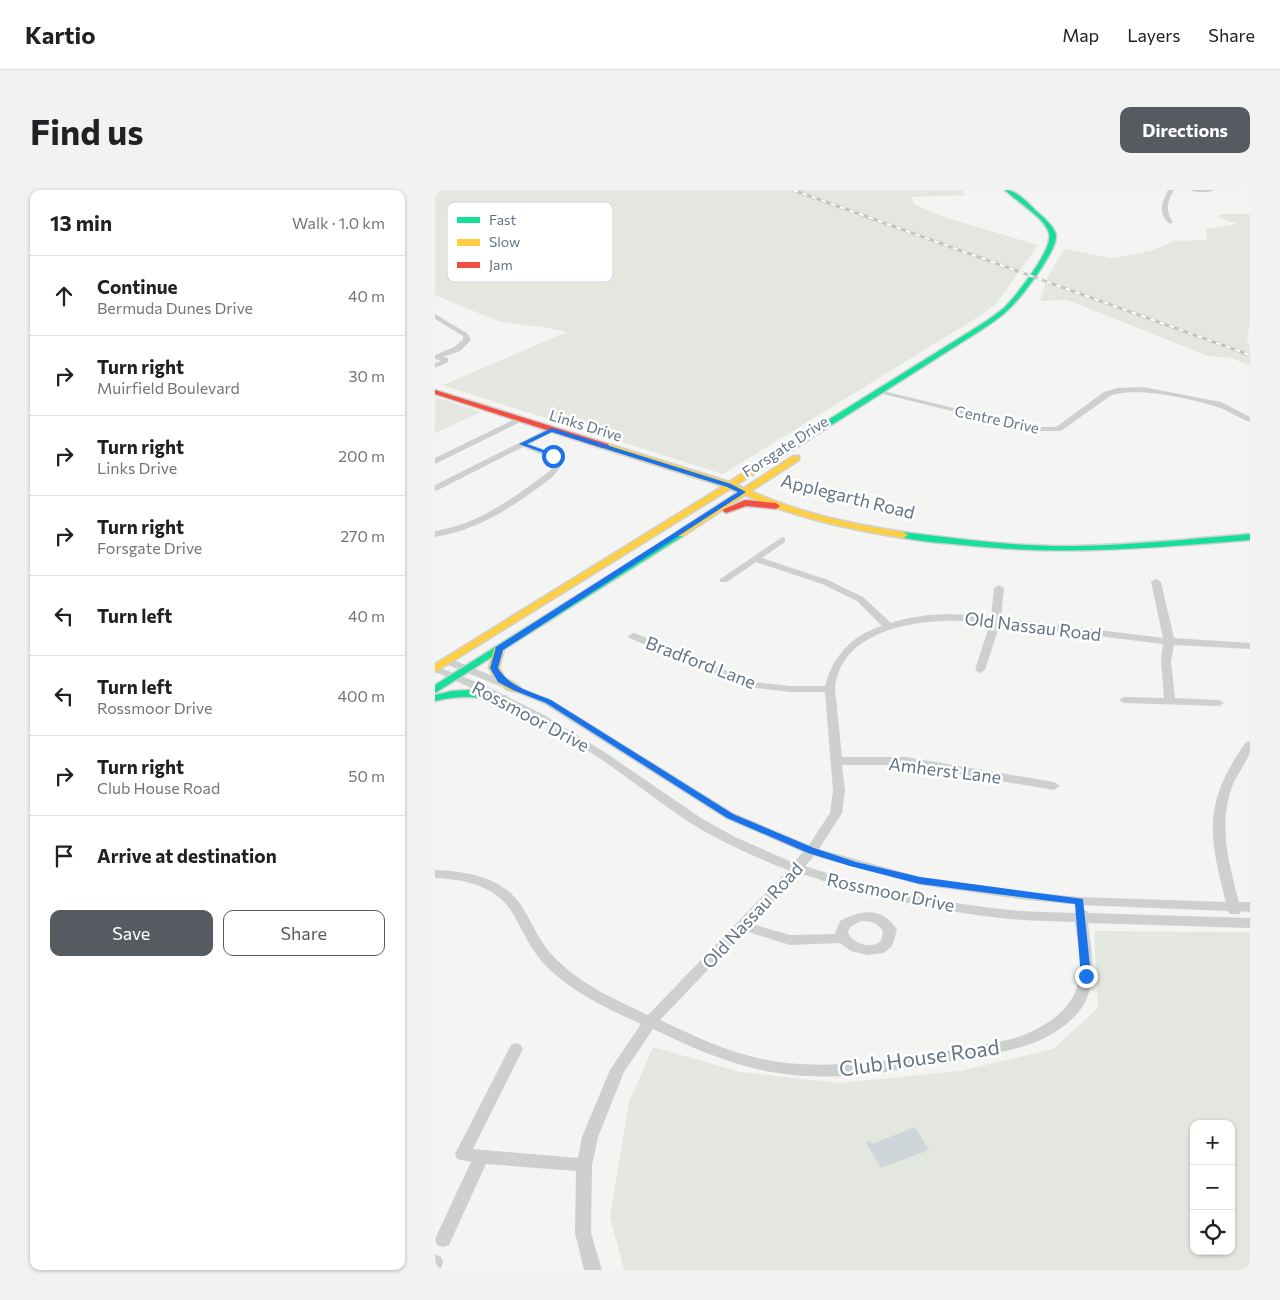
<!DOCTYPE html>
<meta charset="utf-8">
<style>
:root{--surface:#fff;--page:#f2f2f2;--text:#202124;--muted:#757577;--line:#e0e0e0;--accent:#555b60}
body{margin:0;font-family:Commissioner,sans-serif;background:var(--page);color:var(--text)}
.controls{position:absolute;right:15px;bottom:15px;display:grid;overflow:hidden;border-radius:10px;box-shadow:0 1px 4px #0004}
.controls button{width:45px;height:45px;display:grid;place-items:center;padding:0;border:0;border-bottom:1px solid var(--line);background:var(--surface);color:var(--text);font:25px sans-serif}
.stop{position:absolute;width:15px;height:15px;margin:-11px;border:4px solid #1a73e8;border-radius:50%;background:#fff}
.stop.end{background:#1a73e8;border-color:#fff;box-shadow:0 1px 5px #0008}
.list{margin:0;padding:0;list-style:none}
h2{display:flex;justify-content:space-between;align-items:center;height:65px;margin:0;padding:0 20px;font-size:21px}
h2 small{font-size:16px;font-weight:400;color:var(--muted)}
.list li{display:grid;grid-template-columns:32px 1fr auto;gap:15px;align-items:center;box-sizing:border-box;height:80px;padding:0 20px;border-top:1px solid var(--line)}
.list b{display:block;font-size:19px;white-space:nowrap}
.list p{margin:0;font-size:16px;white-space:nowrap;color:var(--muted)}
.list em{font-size:16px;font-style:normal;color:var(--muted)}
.actions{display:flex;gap:10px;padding:15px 20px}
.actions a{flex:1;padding:11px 0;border:1px solid var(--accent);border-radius:10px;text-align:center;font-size:18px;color:var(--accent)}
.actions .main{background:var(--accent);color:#fff}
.icon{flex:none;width:28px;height:28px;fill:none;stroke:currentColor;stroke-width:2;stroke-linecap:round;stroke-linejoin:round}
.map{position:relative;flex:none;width:815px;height:1080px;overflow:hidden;border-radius:10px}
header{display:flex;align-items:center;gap:30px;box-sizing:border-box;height:70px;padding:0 25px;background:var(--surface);border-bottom:1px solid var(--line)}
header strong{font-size:24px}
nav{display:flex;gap:28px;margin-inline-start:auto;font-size:18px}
.intro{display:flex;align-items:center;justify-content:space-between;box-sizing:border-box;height:120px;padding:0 30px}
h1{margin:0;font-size:35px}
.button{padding:12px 22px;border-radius:10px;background:var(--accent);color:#fff;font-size:18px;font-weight:700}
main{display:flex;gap:30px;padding:0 30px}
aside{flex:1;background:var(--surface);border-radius:10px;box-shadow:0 1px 4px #0004}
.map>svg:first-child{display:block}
.green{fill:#e4e7e0;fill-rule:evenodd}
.water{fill:#ced6d9}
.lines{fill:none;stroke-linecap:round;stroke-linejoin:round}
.fast-casing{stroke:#cfd1d2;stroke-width:3}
.slow-casing{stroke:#cfd1d2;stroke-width:3}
.jam-casing{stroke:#cfd1d2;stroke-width:3}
.street{fill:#cecfcf;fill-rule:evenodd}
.fast{fill:#16e098;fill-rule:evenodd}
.slow{fill:#ffcf43;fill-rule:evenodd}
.jam{fill:#f24e42;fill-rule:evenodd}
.rail-casing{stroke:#c4c4c5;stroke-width:3}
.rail{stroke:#fff;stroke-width:2;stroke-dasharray:5;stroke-linecap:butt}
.route{fill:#1a73e8}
.labels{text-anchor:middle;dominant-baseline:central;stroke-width:5;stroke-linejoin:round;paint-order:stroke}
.far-street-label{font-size:15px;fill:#637484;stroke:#fff}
.street-label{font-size:18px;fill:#637484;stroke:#fff}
.near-street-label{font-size:21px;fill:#637484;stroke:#fff}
.key{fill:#fff;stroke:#d0d5da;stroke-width:1}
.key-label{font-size:14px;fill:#637484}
</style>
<header>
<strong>Kartio</strong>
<nav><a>Map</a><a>Layers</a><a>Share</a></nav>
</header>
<div class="intro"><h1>Find us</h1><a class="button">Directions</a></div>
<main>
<aside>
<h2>13 min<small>Walk · 1.0 km</small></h2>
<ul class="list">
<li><svg class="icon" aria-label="ahead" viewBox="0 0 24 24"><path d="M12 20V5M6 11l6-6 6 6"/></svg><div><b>Continue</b><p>Bermuda Dunes Drive</p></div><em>40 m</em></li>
<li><svg class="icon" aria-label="right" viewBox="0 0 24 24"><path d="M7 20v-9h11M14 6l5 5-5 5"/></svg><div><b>Turn right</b><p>Muirfield Boulevard</p></div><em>30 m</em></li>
<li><svg class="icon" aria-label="right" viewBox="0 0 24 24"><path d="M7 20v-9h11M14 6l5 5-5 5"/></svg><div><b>Turn right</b><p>Links Drive</p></div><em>200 m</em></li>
<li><svg class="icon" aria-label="right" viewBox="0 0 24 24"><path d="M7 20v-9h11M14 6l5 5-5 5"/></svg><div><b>Turn right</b><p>Forsgate Drive</p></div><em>270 m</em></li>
<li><svg class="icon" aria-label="left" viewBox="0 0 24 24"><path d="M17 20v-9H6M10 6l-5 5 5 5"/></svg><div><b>Turn left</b></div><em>40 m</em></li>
<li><svg class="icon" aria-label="left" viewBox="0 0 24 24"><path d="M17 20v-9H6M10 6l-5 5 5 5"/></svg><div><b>Turn left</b><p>Rossmoor Drive</p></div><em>400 m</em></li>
<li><svg class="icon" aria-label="right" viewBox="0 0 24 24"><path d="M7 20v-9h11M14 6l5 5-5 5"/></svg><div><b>Turn right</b><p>Club House Road</p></div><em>50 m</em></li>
<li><svg class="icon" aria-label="arrive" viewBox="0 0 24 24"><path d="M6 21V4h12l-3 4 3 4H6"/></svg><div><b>Arrive at destination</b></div></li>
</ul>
<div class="actions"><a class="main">Save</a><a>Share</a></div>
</aside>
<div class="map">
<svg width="815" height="1080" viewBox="0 0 815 1080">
<rect width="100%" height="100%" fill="#f4f4f2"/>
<g class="green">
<path d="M0 0H527L531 5 477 7 479 14 509 27 603 55 562 113 543 127 288 284 0 193 8 195 132 142 107 137 65 132 0 105Z"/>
<path d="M786 24H815V132L812 153 815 155V176L797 168 773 166 632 110 605 111 613 86 629 59 677 68 716 61 739 51 772 50 771 39 802 34 782 27Z"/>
<path d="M0 207 46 222 0 243Z"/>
<path d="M659 741 815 742V1080H189L175 1027 194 912 218 857 305 882 405 893 525 881 618 859 663 818ZM759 934H796V1061H759Z"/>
</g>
<path class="water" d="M480 937 494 960 446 978 431 953 435 951 437 954Z"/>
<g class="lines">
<g class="fast-casing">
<g id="fast">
<path d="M570 0C581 0 593 13 601 21 608 27 619 36 621 45 623 60 586 108 574 119 565 128 554 135 543 142L343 269H337V265L547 134C554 129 562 124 569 118 580 107 619 59 614 43 609 27 582 12 570 0Z"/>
<path d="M245 341 248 342V346L0 503V495Z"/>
<path d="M468 342C525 349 582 357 639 356 698 355 757 349 815 344V350C717 358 628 366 529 355 508 353 486 352 465 347V343Z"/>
<path d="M34 500 71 507 72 509 67 512C43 506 24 505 0 511V505L17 501Z"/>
</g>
</g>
<g class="slow-casing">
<g id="slow">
<path d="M167 254H173L294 292 337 265H343V269L301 295 309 298 358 266H364V270L316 301C364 323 416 334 468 342L473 345 468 348C414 339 360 328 310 305L248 346H242V342L303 302 295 299 0 482V474L288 296 167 258Z"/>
<path d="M64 456 69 459 64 478 70 488 85 497 86 499 85 501C70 504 60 489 54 478L59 459Z"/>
</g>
</g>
<g class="jam-casing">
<g id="jam">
<path d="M0 200 173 254 174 256 167 258 0 204Z"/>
<path d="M310 310 341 313 345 316 341 319 311 316 291 323 287 320Z"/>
</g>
</g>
<g class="street">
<path d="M733 0H739C732 13 730 19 738 32L735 34C722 24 727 12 733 0Z"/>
<path d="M755 0H780C774 3 761 3 755 0Z"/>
<path d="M0 124 33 144 36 150 25 161 8 167 13 168V172L0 178V173L6 171 0 169V165L19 157 28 150V146L0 129Z"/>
<path d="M708 197 786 212 815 227V232C803 228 792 219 779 216 754 208 698 196 675 206L626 241H597L440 202 444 200 597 237H621L669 202 682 198Z"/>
<path d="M82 228 89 230 0 274V268Z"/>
<path d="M114 238 121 240 95 254 121 264 127 274C120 287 109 294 97 302 67 324 37 341 0 347V341C45 334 79 307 115 281L119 274 115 268 88 257 3 300 0 301V295Z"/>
<path d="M347 347 350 348V352L327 368 393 390 428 407 456 433C488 422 523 423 556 427L559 398 564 395 569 398 566 428 728 448 716 392 721 389 726 392 739 448 815 453V459L739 455 736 471 740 508 784 510 789 513 784 516 689 513 684 510 689 507 729 508 726 471 728 454 565 434 550 480 545 483 540 480 555 433C505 426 406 431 400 499 400 505 402 512 402 518 404 535 405 551 407 567H471L619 592 625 596 619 600 471 575H407L410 601 407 623 384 659 485 687 592 702 645 707 791 712C773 643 768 613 811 552L815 551C815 554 815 559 815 562 812 572 801 586 797 597 783 637 794 673 804 712H815V722L806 721 805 724H795L793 721 645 715 592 710 485 695 379 666 370 676C436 698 505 713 575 720 596 722 618 722 640 723L641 720H651L653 723 815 728V738L653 733C656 760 663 788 649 814 639 831 621 843 603 851 580 861 554 864 529 869 469 880 404 893 342 883 298 876 257 858 218 839L189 882 163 947 157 975 156 1043 167 1080H149L140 1043 141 981 51 974 14 1055 8 1057 2 1055 0 1049 36 972 22 969 20 964 76 855 81 853 86 855 88 859 38 959 143 968 147 947 175 880 206 834C173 819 138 803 112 777 96 761 88 741 77 722 61 696 29 689 0 688V680C31 681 67 687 86 715 98 734 105 754 121 769 147 795 181 810 213 825L353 680C320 667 288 653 257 634 223 612 192 586 158 564 108 532 55 505 0 482V476L47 494 109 525 168 561 266 628 300 647 359 673 368 662 291 629 109 514 8 473 7 471 8 469H16L117 510 299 623 374 655 395 623 398 601 390 502H355L313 497 194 448 193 446 198 443 202 444 319 492 355 496H390C398 466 417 445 447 436L422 411 387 394 321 372 292 392H286L284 390ZM364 683C432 706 504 722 575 729 597 731 619 731 640 732 643 757 651 788 636 810 626 826 608 837 591 844 572 852 549 854 528 858 468 869 405 880 343 872 301 866 263 848 225 830L310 741 355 755 405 753 416 761 432 765 449 763 457 756 462 740C447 716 426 720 405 731L400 744 355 745 317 734ZM426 731C436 731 442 733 448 741L446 751C435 759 420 755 413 743L415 737Z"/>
<path d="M0 1064 6 1067 8 1072 6 1078 1 1080Z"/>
</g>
<use href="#fast" class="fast"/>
<use href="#slow" class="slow"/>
<use href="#jam" class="jam"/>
<g class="rail-casing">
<path id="rail" d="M358 0 815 165"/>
</g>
<use href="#rail" class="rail"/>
</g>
<path class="route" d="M117 238 296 294 311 302 68 460 63 478C74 497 97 502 116 510L298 624 379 658 421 672 485 687 648 709 656 786 655 788H648L646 786 640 714 485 694 415 676 373 663 292 628 111 513 78 500 63 492 55 478 61 457 303 302 292 297 117 242 92 254 120 264V267L84 254Z"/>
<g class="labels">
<g class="far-street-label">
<text transform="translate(562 229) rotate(12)">Centre Drive</text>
<text transform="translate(151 235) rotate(17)">Links Drive</text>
<text transform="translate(350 256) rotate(-33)">Forsgate Drive</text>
</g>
<g class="street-label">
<text transform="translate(413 306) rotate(14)">Applegarth Road</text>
<text transform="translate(598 436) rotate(7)">Old Nassau Road</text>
<text transform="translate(266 472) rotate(21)">Bradford Lane</text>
<text transform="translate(96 526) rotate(28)">Rossmoor Drive</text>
<text transform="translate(510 580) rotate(7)">Amherst Lane</text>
<text transform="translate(456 702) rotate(12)">Rossmoor Drive</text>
<text transform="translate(317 725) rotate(-47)">Old Nassau Road</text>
</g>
<g class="near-street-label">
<text transform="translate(484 867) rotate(-8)">Club House Road</text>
</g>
</g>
<rect x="12" y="12" width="166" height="80" rx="8" class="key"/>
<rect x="22" y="27" width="23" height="6" fill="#16e098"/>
<rect x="22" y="49" width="23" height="7" fill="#ffcf43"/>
<rect x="22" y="72" width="23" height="6" fill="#f24e42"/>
<g class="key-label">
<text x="54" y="35">Fast</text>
<text x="54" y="57">Slow</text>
<text x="54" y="80">Jam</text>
</g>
</svg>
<div class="controls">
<button>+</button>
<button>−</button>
<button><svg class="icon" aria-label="locate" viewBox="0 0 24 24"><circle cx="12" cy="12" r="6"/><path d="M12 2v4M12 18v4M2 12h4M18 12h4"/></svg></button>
</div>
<div class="stop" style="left:118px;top:266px"></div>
<div class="stop end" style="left:651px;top:786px"></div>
</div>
</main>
